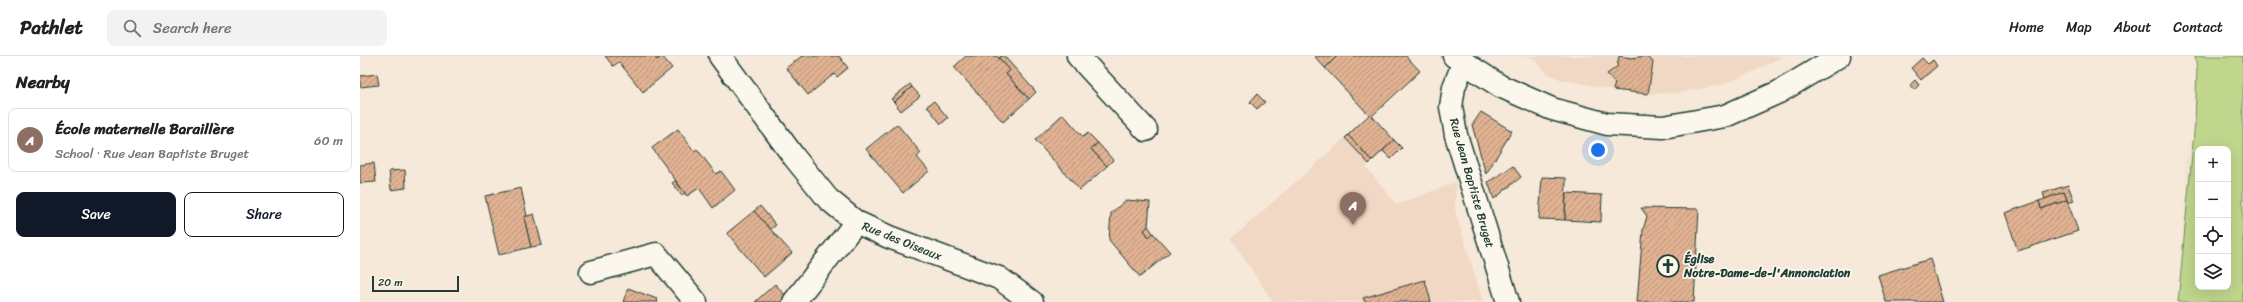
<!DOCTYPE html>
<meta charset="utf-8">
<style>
:root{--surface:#fff;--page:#f2f2f2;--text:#202124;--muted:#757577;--line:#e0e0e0;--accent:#111827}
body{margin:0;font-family:Sriracha,sans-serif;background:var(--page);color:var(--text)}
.controls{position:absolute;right:12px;bottom:12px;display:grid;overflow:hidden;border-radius:8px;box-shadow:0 4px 16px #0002}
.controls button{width:36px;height:36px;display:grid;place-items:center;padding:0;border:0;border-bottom:1px solid var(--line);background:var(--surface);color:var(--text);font:20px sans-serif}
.scale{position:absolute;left:12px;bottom:10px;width:87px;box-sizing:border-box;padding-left:4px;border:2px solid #1f3d34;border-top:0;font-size:11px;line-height:14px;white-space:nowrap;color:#1f3d34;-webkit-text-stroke:3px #fbf7ec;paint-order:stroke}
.you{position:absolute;left:1238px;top:94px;width:14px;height:14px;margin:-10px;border:3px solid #fff;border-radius:50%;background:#1a73e8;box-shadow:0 0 0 6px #1a73e833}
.badge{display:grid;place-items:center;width:26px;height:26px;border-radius:50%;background:var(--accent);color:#fff;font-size:13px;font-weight:700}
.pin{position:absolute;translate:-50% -33px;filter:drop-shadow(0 1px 2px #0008)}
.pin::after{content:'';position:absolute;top:21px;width:14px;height:12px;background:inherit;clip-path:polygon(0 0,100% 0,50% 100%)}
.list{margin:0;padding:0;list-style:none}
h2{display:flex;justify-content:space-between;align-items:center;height:52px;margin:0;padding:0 16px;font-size:17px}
h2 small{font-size:13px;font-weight:400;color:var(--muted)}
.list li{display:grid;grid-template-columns:26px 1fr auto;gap:12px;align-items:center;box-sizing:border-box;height:64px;margin:0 8px 8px;padding:0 8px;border:1px solid var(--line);border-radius:8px}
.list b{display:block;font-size:15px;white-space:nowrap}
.list p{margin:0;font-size:13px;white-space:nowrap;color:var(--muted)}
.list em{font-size:13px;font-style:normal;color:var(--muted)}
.actions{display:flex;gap:8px;padding:12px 16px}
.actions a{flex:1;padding:9px 0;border:1px solid var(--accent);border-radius:8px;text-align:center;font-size:14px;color:var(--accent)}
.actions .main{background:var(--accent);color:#fff}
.icon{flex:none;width:22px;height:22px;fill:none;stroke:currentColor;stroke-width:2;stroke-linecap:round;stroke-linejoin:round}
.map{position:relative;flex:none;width:1883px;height:246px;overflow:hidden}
header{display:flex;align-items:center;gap:24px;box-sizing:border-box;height:56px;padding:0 20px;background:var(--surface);border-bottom:1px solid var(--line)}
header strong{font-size:19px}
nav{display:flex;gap:22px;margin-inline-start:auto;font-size:14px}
.search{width:280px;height:36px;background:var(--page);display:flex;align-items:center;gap:10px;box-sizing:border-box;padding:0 14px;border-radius:8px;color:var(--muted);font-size:15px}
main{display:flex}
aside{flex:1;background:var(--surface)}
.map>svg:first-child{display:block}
.built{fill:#f0d8c4}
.pitch{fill:#bfd68c;stroke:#6f8a60;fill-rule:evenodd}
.building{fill:url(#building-hatch);stroke:#1f3d34}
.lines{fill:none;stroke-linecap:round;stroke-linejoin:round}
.minor-casing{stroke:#1f3d34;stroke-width:25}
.major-casing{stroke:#1f3d34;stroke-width:25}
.minor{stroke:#fbf7ec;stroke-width:22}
.major{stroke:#fbf7ec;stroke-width:22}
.labels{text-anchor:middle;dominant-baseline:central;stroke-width:3.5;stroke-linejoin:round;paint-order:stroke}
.street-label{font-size:12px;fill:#1f3d34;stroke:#fbf7ec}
.poi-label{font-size:12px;font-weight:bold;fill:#1f3d34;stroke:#fbf7ec;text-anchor:start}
</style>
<header>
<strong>Pathlet</strong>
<div class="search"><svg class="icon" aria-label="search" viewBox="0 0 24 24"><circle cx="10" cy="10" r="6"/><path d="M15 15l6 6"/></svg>Search here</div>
<nav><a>Home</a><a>Map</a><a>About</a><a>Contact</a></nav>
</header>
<main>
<aside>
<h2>Nearby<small></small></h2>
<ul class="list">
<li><span class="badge" style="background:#8d6e63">A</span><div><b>École maternelle Baraillère</b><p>School · Rue Jean Baptiste Bruget</p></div><em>60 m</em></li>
</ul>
<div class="actions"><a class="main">Save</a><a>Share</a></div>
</aside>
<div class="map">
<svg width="1883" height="246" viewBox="0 0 1883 246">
<defs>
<pattern id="building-hatch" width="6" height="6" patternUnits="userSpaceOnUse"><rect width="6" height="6" fill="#e1b292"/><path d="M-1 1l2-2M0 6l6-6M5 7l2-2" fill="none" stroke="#b69278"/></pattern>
</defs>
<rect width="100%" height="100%" fill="#f6e9da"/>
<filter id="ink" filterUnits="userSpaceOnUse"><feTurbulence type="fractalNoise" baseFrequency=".025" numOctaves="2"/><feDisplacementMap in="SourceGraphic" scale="8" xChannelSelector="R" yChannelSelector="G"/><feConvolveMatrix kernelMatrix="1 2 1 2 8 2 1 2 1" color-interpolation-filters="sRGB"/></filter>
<g filter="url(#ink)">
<g class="built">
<path d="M1162 0H1423L1395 15 1361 29 1317 37 1288 38 1253 34 1200 23 1188 18 1173 2Z"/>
<path d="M985 82 1009 108 1006 111 1037 149 1096 126 1095 154 1123 246H913L871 183Z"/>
</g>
<path class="pitch" d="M1835 0H1883V246H1818L1835 66 1837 12ZM1838 93H1868V231H1838Z"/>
<g class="building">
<path d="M245 0H294L297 4 302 0 312 12 283 36 259 6 253 10Z"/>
<path d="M294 0H302L297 4Z"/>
<path d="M442 0H479L488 12 477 21 474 18 448 39 426 12Z"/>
<path d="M606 0H637L650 14 646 18 669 43 643 66 594 11Z"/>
<path d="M641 0H644L676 36 669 43 646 18 650 14 639 2Z"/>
<path d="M954 0H977L965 12Z"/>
<path d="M977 0H1046L1060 15 1012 60 1034 84 1012 105 988 79 1009 59 965 12Z"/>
<path d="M1259 0 1271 2 1286 0 1293 6 1288 38 1253 34 1255 27 1247 18 1257 11Z"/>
<path d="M1562 2 1568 8 1573 4 1577 10 1561 24 1551 12Z"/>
<path d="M17 18 19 29 0 31V20Z"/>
<path d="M1555 24 1559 29 1554 34 1550 29Z"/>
<path d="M550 28 552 31 534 46 531 43Z"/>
<path d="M552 31 560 40 541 55 534 46Z"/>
<path d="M897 38 905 46 897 53 890 46Z"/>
<path d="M574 45 588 62 581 68 567 50Z"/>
<path d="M1121 56 1152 75 1126 118 1112 69Z"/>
<path d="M703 58 723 81 728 77 738 87 731 93 747 110 720 134 675 84Z"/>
<path d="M537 68 561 97 557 101 569 115 543 137 506 93Z"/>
<path d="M318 73 334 95 337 93 356 118 361 115 375 134 353 152 339 132 327 140 292 92Z"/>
<path d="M988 79 1012 105 1009 108 985 82Z"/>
<path d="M1034 84 1042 92 1031 103 1023 95Z"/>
<path d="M738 87 753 104 747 110 731 93Z"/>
<path d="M14 107 16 126 0 127V109Z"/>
<path d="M1153 110 1161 121 1134 143 1128 126Z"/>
<path d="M45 114 46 132 31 134 29 115Z"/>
<path d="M1182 121 1206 122 1205 164 1179 163Z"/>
<path d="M315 125 325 137 322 140 312 127Z"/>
<path d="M1708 129 1714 145 1708 147 1704 136 1685 143 1683 137Z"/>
<path d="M161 132 167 160 164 161 171 191 139 199 125 140Z"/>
<path d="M1704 136 1707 144 1681 153 1679 145Z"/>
<path d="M1206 137 1242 139 1241 166 1205 164Z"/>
<path d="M766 144 790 146 788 170 784 174 789 181 793 177 810 196 780 221 749 184 751 157Z"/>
<path d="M1707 144 1718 175 1658 195 1645 157 1679 145 1681 153Z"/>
<path d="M400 150 416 169 410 174 394 155Z"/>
<path d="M1281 152 1339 153 1334 246H1277L1283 174 1287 160Z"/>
<path d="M394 155 432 197 404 221 367 177Z"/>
<path d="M174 158 182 189 171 191 164 161Z"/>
<path d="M788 170 793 177 789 181 784 174Z"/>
<path d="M1570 203 1583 246H1526L1518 219Z"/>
<path d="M1065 224 1071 246H1005L1003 242Z"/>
<path d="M415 228 428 242 423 246H395Z"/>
<path d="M268 232 297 243 298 246H263Z"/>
</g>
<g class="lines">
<g class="minor-casing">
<g id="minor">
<path d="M360 0 434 101 468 143 496 166 529 181 639 222 672 246"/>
<path d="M718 0 786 74"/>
<path d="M1103 8 1094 31 1091 51 1096 79 1148 246"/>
<path d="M231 216 296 198 336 246"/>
<path d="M434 246 496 166"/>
</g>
</g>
<g class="major-casing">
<path id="major" d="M1094 0 1140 30 1192 53 1247 68 1303 71 1365 60 1419 36 1479 0"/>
</g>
<use href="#minor" class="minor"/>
<use href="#major" class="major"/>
</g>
</g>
<defs>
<g id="church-ring" transform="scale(1.15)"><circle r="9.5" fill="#fbf7ec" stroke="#1f3d34" stroke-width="1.5"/><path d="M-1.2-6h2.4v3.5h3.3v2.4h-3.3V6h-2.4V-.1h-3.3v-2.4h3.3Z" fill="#1f3d34"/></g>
</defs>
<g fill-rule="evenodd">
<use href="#church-ring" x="1308" y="210"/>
</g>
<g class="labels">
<g class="street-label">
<text transform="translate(1112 127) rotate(74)">Rue Jean Baptiste Bruget</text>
<text transform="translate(542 185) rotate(22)">Rue des Oiseaux</text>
</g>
<g class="poi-label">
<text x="1324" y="203">Église<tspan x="1324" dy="14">Notre-Dame-de-l'Annonciation</tspan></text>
</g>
</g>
</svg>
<div class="controls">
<button>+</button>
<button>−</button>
<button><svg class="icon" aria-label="locate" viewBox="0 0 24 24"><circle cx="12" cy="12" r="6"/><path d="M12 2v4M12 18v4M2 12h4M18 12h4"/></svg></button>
<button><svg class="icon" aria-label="layers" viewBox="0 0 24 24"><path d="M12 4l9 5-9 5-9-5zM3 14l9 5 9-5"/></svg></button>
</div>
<div class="scale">20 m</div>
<div class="you"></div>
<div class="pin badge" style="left:993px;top:169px;background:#8d6e63">A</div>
</div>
</main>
